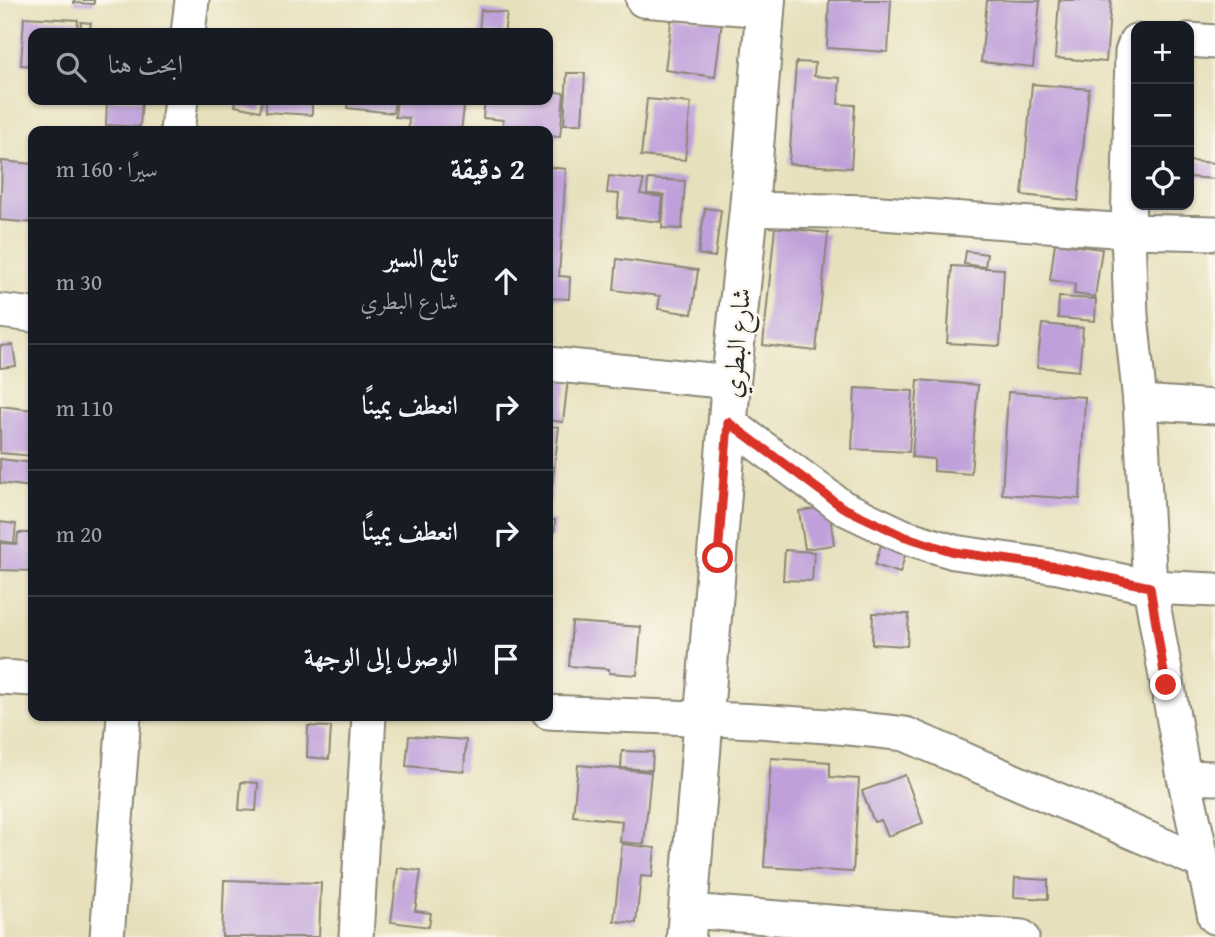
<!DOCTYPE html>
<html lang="ar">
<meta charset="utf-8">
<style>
:root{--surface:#171b24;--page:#20242c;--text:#f1f3f6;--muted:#9ea1a6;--line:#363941}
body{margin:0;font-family:"Gentium Book Plus",Amiri,serif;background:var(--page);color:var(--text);direction:rtl}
.controls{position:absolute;right:21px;top:21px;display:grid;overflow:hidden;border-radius:14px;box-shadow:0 2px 5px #0004}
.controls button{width:63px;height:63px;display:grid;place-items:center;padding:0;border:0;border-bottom:2px solid var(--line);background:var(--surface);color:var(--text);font:35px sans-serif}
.stop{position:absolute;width:21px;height:21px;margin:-16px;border:5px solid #d93025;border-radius:50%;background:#fff}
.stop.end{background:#d93025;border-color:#fff;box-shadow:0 2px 7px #0008}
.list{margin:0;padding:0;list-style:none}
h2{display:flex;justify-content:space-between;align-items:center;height:91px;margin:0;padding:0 28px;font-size:30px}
h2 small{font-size:23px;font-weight:400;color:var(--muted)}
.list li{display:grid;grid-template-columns:46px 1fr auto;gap:21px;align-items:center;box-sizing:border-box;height:126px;padding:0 28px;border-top:2px solid var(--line)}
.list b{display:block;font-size:26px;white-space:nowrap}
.list p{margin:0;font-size:23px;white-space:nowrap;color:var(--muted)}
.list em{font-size:23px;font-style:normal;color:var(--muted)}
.icon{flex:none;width:38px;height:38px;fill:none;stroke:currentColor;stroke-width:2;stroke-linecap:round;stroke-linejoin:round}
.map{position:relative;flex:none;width:1215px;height:937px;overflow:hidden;direction:ltr}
.search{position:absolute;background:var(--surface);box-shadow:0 2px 5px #0004;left:28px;top:28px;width:525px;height:77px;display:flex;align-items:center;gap:18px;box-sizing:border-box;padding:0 24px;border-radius:14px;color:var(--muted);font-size:26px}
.panel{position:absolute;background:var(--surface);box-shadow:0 2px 5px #0004;left:28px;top:126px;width:525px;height:595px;border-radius:14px;direction:rtl}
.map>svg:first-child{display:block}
.building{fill:#bfa0da}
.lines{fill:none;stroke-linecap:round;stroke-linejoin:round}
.minor-casing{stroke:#898674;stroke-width:37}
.major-casing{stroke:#898674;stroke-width:42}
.minor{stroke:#fff;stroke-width:33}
.major{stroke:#fff;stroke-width:38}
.route{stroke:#d93025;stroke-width:9}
.labels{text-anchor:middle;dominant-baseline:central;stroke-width:5;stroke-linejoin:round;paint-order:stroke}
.street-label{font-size:26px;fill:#2b2b2b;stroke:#fbf7ec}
</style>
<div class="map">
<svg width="1215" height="937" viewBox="0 0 1215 937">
<rect width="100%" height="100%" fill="#fbf7ec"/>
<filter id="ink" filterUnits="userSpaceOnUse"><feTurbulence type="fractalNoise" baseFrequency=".0143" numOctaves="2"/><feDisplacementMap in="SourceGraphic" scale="14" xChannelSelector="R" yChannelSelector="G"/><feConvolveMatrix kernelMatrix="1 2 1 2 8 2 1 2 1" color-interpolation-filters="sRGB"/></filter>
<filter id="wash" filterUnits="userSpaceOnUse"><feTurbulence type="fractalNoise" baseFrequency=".00686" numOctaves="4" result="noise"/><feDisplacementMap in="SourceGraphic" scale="28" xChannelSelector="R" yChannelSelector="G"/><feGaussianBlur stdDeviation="1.57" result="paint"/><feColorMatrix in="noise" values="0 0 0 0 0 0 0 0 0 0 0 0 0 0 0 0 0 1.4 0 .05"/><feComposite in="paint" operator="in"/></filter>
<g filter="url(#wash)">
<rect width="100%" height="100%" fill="#e7e0bc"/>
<g id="blocks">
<g class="building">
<path d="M74 0H94V4L74 3Z"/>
<path d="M829 0H891L888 52 827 48Z"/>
<path d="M987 0 1040 1 1033 67 981 62Z"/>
<path d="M1059 0H1111L1106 62 1055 58Z"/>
<path d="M481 10 507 13 504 33H479Z"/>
<path d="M672 15 722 21 715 77 665 70Z"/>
<path d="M24 17 78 20 77 33H33V66L21 65Z"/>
<path d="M81 22 91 23 89 33H80Z"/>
<path d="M796 62 815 63 814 76 840 78 838 104 855 105 851 168 789 164Z"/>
<path d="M567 73H585L582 124H564Z"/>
<path d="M1032 84 1089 89 1078 201 1022 195Z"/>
<path d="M548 91 564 93 560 137 548 136V131H502L503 120 483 118 485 100H548Z"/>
<path d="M647 99 691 103 685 160 641 156Z"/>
<path d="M107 100H142L140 127 106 125Z"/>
<path d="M236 100H262L260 111 235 106Z"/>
<path d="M266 100H312V115L266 112Z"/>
<path d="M348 100H395L393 113 347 108Z"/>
<path d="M397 100H465L461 131H408L409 118 395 117Z"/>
<path d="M2 161 33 164V223L0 220Z"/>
<path d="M1189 161 1215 163V179L1189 177Z"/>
<path d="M548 167 566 169 559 276 570 277 569 299 548 298Z"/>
<path d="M609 176 644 180 640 194 663 197 660 222 617 217 619 194 607 193Z"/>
<path d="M648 179 685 181 682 229 662 228 664 195 647 194Z"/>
<path d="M705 208 721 210 715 257 698 254Z"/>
<path d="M775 227 828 233 816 351 763 345Z"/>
<path d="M1055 243 1102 249 1095 297 1074 294 1075 284 1050 280Z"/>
<path d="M966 251 987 254 985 267 964 264Z"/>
<path d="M617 259 698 270 692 314 658 309 660 296 614 290Z"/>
<path d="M952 266 1004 269 1000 346 947 343Z"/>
<path d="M1059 297 1096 299 1095 321 1058 318Z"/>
<path d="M1042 324 1083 328 1079 371 1037 367Z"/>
<path d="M13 345 16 366 0 368V346Z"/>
<path d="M548 377 568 379 563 422 548 420Z"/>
<path d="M918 380 978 385 971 474 934 471V459L912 457Z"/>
<path d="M855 388 913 391 909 452 852 449Z"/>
<path d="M1008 392 1085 397 1080 499 1002 494Z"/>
<path d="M0 406 33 410V456L0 453Z"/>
<path d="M548 426 559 427 550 504H548Z"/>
<path d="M0 459 33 463V487L0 483Z"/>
<path d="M829 507 834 545 805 549 799 511Z"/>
<path d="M548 520H555L554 537H548Z"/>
<path d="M0 522 16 524 14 543 0 541Z"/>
<path d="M18 533H33V571L0 570V543L17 544Z"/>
<path d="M883 538 908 545 900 573 875 565Z"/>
<path d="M785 550 814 552 812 581 783 580Z"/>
<path d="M873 613 909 614 907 646 872 644Z"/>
<path d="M572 622 641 627 637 675 609 673V669L569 666Z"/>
<path d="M308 726 331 727 329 759 307 757Z"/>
<path d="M409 736 466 740 464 771 406 766Z"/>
<path d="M622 751 653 752 652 770 621 768Z"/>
<path d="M771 758 830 762V777L859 779 853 872 764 867Z"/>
<path d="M578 765 651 772 644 844 620 842 622 821 573 816Z"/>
<path d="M905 775 923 823 888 836 881 820 874 822 862 791Z"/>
<path d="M241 782 258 783 256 811 239 810Z"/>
<path d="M622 844 655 848 652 877 641 876 636 923 614 921Z"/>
<path d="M398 868 421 871 415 911 431 913 429 927 391 922Z"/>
<path d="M1015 878 1048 880V899L1014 897Z"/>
<path d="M224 880 321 883 319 937H222Z"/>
</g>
</g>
</g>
<g filter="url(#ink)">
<use href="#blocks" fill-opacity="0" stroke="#898674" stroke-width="2"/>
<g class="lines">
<g class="minor-casing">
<g id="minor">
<path d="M643 0 765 10"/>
<path d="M188 33 192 0"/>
<path d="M1189 40 1215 42"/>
<path d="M1136 41 1132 52 1128 231 1131 316 1140 402 1150 587 1184 777 1215 917"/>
<path d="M177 131 181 100"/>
<path d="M749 209 868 212 1128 231 1215 233"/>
<path d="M0 311 33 315"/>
<path d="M548 364 731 382"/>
<path d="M1140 402 1215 407"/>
<path d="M728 422 842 507 903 536 954 552 1058 567 1150 587 1215 590"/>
<path d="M0 677 33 679"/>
<path d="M548 712C666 718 787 719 905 734L1202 862"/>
<path d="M1184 777 1215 778"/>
<path d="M688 911 1022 937"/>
<path d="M107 937 124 716"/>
<path d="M356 937 369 716"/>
</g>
</g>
<g class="major-casing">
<path id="major" d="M686 937 731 382 749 209 766 0"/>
</g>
<use href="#minor" class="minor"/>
<use href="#major" class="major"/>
</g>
</g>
<g class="lines" filter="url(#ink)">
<path class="route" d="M718 558 728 422 842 507 903 536 954 552 1058 567 1150 587 1166 685"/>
</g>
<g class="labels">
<g class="street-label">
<text transform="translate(736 343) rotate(-85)">شارع البطري</text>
</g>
</g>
</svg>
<div class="controls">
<button>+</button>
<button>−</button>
<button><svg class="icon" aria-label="locate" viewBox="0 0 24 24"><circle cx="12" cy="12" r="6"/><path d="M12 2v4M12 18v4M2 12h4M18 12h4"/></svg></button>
</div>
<div class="stop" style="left:718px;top:558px"></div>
<div class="stop end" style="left:1166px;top:685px"></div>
<div class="search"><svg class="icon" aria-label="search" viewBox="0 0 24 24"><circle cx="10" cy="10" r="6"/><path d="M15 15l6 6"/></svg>ابحث هنا</div>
<section class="panel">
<h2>2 دقيقة<small>سيرًا · 160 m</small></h2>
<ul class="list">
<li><svg class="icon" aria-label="ahead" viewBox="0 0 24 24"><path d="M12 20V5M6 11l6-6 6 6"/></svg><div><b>تابع السير</b><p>شارع البطري</p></div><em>30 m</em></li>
<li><svg class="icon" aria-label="right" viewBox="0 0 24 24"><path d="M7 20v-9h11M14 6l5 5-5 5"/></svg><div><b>انعطف يمينًا</b></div><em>110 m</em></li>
<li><svg class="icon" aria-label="right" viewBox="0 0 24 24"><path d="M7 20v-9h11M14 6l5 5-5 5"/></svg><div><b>انعطف يمينًا</b></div><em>20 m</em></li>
<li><svg class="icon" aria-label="arrive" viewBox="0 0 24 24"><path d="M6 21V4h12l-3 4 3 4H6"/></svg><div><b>الوصول إلى الوجهة</b></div></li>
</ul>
</section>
</div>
